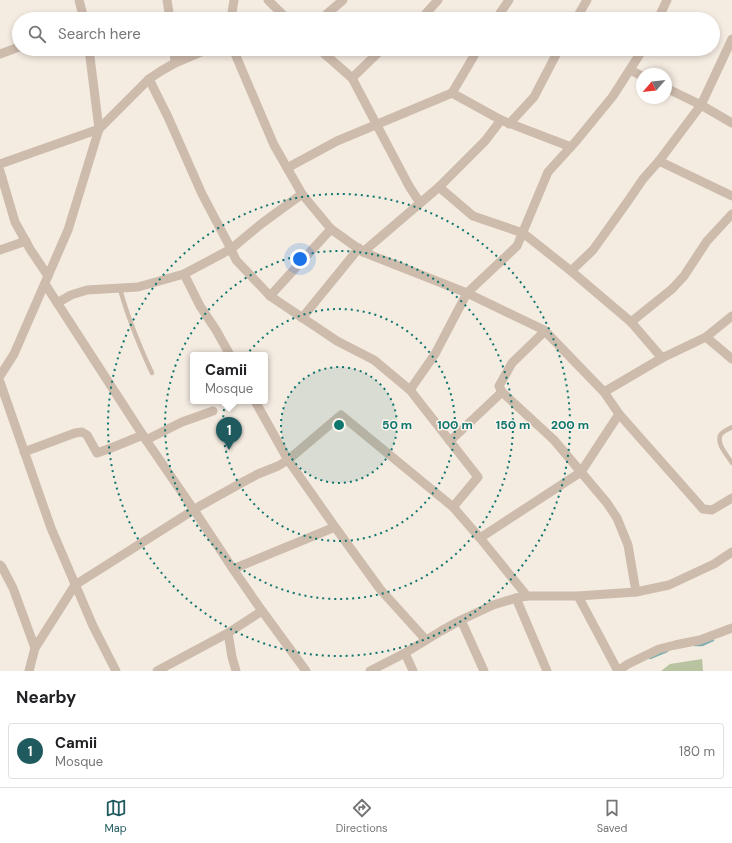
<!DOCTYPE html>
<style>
:root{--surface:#fff;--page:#f2f2f2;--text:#202124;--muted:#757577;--line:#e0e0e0;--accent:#1f5a5e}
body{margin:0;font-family:"DM Sans",sans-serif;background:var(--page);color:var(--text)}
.compass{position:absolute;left:636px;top:68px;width:36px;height:36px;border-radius:50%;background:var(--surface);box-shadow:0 2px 6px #0003;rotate:242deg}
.you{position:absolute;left:300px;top:259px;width:14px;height:14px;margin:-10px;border:3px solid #fff;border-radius:50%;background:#1a73e8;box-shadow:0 0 0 6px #1a73e833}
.badge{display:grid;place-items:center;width:26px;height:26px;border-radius:50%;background:var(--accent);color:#fff;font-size:13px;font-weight:700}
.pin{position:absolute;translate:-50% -33px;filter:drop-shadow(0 1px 2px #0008)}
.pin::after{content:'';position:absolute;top:21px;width:14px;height:12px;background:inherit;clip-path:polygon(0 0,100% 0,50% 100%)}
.popup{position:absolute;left:190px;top:352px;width:78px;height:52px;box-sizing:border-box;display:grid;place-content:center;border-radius:4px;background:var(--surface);filter:drop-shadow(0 1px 3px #0005);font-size:13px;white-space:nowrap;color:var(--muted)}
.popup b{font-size:15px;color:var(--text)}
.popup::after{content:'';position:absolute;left:50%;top:100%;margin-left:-8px;border:8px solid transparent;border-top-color:var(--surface)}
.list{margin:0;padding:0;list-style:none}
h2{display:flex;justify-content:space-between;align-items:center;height:52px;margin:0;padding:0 16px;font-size:17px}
h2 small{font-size:13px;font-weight:400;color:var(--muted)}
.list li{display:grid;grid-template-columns:26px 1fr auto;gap:12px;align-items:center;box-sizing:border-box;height:56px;margin:0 8px 8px;padding:0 8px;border:1px solid var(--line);border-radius:4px}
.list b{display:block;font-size:15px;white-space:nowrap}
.list p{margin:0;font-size:13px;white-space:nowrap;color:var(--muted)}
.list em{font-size:13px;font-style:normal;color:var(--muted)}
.icon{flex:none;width:22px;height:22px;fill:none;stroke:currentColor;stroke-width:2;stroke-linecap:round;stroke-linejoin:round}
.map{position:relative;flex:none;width:732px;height:671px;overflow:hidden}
.search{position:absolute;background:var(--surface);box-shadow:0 2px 6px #0003;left:12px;right:12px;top:12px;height:44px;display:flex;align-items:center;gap:10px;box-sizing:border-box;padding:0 14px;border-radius:22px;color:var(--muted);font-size:15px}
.sheet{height:116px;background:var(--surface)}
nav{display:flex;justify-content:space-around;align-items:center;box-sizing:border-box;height:56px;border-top:1px solid var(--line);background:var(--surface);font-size:11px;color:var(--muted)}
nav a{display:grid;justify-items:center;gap:2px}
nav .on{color:var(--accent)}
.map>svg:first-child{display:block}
.green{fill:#b8c4a0}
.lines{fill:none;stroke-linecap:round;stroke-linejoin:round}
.stream{stroke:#7fb0b2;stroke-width:2.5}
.service{stroke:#cdbbac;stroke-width:4.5}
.minor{stroke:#cdbbac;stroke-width:9}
.ring{fill:none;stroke:#0f766e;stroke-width:2;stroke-dasharray:2 4}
.centre{fill:#0f766e;stroke:#fbf5ee;stroke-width:2}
.ring-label{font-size:12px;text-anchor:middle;font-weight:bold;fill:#0f766e;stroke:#fbf5ee;stroke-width:3;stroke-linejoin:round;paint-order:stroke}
</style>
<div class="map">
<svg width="732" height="671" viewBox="0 0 732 671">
<rect width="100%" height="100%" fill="#f4ebe1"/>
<path class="green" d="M702 659 703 671H661L670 664Z"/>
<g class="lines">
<g class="stream">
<path d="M695 645H702L713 640"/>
<path d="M650 658 667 651"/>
</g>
<g class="service">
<path d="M120 289C128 318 139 345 152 373"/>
<path d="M732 427C729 429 724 431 721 434 715 443 728 456 732 463"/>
</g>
<g class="minor">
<path d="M79 0 84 19"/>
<path d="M167 0 170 19"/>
<path d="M268 0 287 19"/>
<path d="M231 19 234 0"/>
<path d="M321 19 343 0"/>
<path d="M421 19 438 0"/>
<path d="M496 19 509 0"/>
<path d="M576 19 587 0"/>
<path d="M658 19 667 0"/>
<path d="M174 49 175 63"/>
<path d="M233 49 274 145 302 194 331 229 363 252"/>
<path d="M319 49 352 78 409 186 420 203"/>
<path d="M478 49 452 93 501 120"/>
<path d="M0 54 19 47"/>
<path d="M630 70 642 76"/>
<path d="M352 78 382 49"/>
<path d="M149 79 168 117 202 194 231 249 261 224 302 194"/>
<path d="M666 88 701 105 732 39"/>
<path d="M732 123 701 105 659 161 732 196"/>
<path d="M509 124 534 97 559 49"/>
<path d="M659 161 643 179 628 201 593 250 571 271 631 322 672 289 684 276 707 241 732 214"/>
<path d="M0 164 99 129 149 79 161 71 175 63 208 49"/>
<path d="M287 168 337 141 452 93"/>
<path d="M0 171 15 222 30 249 48 276"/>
<path d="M439 187 485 141 501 120 571 147"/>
<path d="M0 250 26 241"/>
<path d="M571 271 523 233 473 216 439 187 363 252 467 293 517 246 548 172 577 140 613 96 643 49"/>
<path d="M45 284 146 440 194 510 233 569 260 608 306 671"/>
<path d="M270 296 331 229"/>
<path d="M57 303 71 295 87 290 138 287 184 274"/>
<path d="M302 318 359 248"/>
<path d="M631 322 662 358"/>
<path d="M706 337 732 359"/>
<path d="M230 355 216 330 200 306 184 274 231 249 236 260 270 296 337 341 374 360 410 390"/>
<path d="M0 376 14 354 68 230 99 129 89 49"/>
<path d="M0 382 51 528 93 626 116 671"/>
<path d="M502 392 499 386 512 363 545 331"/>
<path d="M604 392 662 358 706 337 732 316"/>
<path d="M619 414 703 509 712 510 732 498"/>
<path d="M146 440 182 422 213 411"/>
<path d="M450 441 502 392 554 440 607 503 617 518 628 545 636 592"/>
<path d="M24 452 75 433 82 432 87 435 97 453 111 448 143 435"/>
<path d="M453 507 478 477 410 390 435 354 467 293 544 330 604 392 619 414 581 472 480 538"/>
<path d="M335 527 288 460 341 415 453 507 480 538 527 596"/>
<path d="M0 565 2 567 13 588 35 648"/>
<path d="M233 569 335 527 380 589 426 640"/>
<path d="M578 596 618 671"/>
<path d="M516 598 547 671"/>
<path d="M461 620 484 671"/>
<path d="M228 633 262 611"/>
<path d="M405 653 413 671"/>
<path d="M29 671 35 648 75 585 200 506 243 482 258 474 278 466 288 460 255 401"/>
<path d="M157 671 228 633 232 657 236 671"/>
<path d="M370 671 405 653 441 631 461 620 493 605 516 598 527 596H578L636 592 669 585 714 564 732 552"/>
<path d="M618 671 628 664 659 649 675 645 700 640 732 628"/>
</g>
</g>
<circle cx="339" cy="425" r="58" fill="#0f766e" fill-opacity=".12"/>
<g class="ring">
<circle cx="339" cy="425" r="58"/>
<circle cx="339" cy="425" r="116"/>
<circle cx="339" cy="425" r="174"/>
<circle cx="339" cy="425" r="231"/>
</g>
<circle cx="339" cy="425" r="6" class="centre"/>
<g class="ring-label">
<text x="397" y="429">50 m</text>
<text x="455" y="429">100 m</text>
<text x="513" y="429">150 m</text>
<text x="570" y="429">200 m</text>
</g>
</svg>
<svg class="compass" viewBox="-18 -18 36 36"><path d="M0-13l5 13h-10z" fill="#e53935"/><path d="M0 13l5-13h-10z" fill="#757577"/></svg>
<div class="you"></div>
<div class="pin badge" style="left:229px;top:450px">1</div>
<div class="popup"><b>Camii</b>Mosque</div>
<div class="search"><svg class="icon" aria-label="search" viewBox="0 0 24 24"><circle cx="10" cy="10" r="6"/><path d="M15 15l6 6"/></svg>Search here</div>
</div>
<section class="sheet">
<h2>Nearby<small></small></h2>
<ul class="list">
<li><span class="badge">1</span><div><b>Camii</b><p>Mosque</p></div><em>180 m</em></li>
</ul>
</section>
<nav>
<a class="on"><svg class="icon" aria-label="map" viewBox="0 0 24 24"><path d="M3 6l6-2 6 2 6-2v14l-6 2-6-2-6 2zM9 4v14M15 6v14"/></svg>Map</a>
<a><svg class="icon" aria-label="directions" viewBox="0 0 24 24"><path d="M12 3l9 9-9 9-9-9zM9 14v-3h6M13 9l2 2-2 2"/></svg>Directions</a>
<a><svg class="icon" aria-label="saved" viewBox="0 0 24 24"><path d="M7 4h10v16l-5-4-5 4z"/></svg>Saved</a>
</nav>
